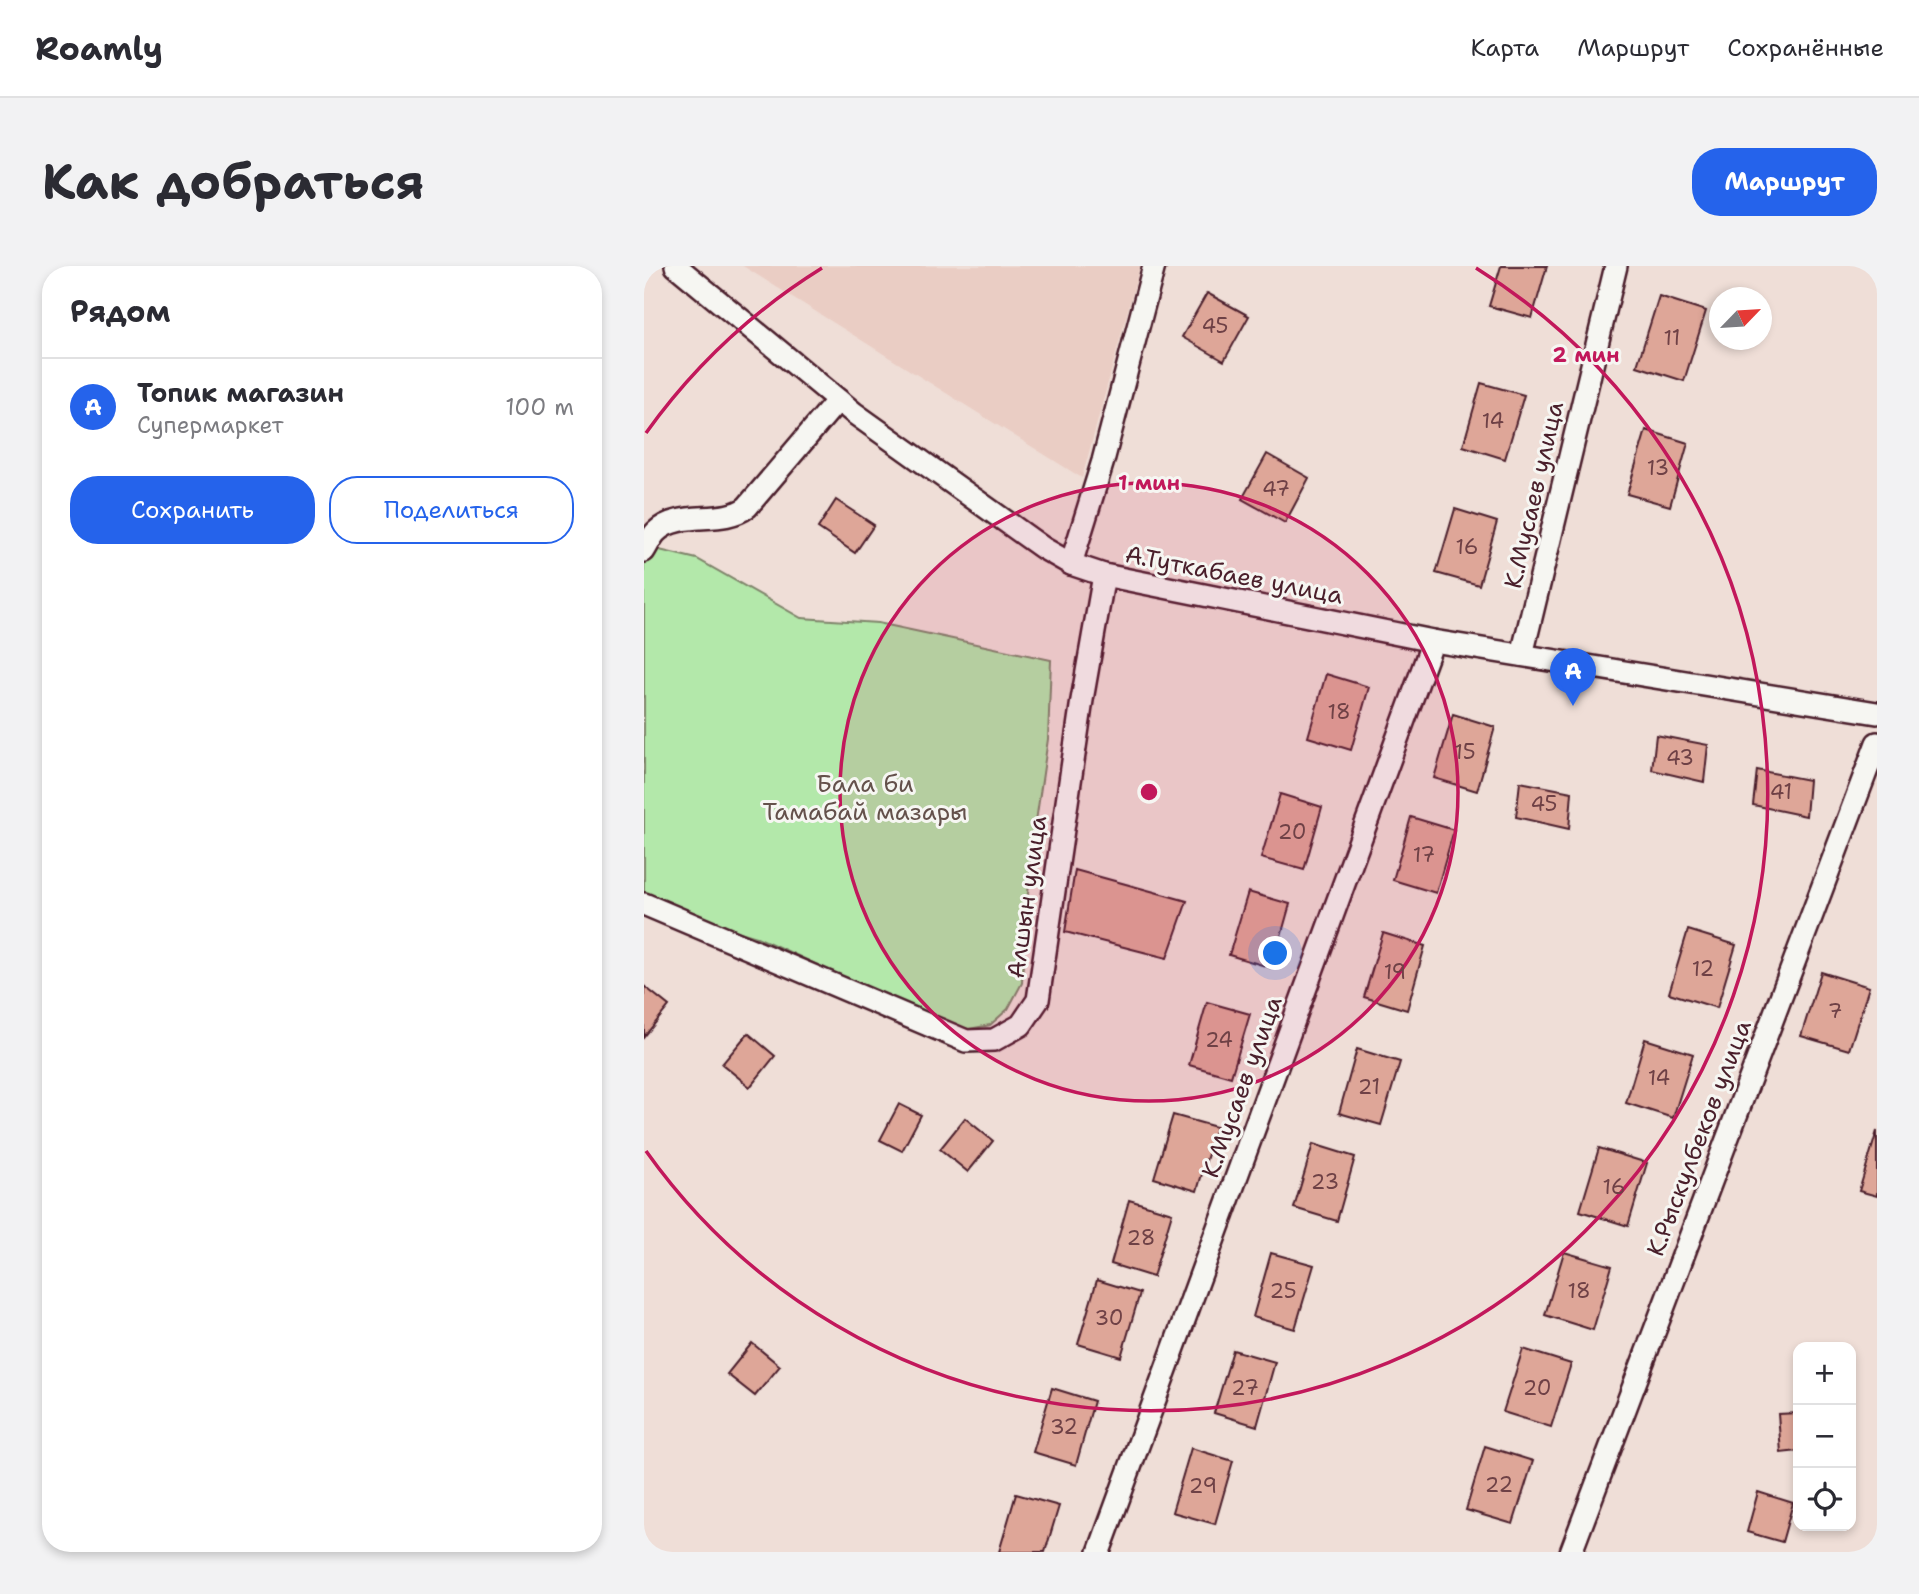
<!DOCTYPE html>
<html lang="ru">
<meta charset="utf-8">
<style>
:root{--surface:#fff;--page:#f2f2f3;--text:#2b2b33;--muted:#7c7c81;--line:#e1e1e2;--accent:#2563eb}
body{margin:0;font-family:"Shantell Sans",sans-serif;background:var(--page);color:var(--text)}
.controls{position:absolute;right:21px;bottom:21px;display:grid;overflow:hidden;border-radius:14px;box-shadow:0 4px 10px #0003}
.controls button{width:63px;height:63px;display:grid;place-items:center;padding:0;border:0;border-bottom:2px solid var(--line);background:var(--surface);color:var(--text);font:35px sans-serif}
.compass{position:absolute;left:1065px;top:21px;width:63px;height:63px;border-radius:50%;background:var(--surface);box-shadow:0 4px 10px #0003;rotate:65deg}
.you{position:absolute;left:632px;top:688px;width:24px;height:24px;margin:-18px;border:5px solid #fff;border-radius:50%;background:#1a73e8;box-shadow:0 0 0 10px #1a73e833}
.badge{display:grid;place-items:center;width:46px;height:46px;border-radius:50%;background:var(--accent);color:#fff;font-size:23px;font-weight:700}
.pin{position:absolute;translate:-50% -58px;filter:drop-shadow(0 2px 4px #0008)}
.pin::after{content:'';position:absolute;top:37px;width:24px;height:21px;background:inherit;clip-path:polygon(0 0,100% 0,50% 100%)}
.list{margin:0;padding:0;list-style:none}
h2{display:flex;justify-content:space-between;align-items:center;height:91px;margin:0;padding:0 28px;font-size:30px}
h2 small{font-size:23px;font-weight:400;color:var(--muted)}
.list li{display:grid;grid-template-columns:46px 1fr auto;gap:21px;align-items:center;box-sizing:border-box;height:98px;padding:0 28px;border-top:2px solid var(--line)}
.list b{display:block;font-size:26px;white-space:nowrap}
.list p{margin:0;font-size:23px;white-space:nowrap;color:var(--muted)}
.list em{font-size:23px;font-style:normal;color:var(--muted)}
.actions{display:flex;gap:14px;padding:21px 28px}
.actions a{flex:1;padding:16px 0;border:2px solid var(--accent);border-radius:28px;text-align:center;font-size:24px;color:var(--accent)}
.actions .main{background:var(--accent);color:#fff}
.icon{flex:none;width:38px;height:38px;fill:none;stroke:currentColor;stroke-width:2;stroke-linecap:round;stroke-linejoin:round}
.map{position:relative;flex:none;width:1233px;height:1286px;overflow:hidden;border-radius:28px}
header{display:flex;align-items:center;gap:42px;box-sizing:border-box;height:98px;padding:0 35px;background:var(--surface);border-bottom:2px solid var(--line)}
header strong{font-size:33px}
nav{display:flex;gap:38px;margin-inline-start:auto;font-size:24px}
.intro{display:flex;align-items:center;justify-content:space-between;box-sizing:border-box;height:168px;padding:0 42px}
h1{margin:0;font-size:49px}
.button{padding:18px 32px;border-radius:28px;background:var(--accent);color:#fff;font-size:24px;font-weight:700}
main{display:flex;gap:42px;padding:0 42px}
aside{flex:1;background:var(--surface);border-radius:28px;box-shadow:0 4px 10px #0003}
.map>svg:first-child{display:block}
.built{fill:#eacdc4}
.green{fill:#b3e8aa;stroke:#7e846a;stroke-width:2}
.building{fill:#dea698;stroke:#4a1f2b;stroke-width:2}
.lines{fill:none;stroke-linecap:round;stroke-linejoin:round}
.street-casing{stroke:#4a1f2b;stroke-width:26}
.street{stroke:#f6f6f2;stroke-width:21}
.ring{fill:none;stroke:#c2185b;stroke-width:3.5}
.labels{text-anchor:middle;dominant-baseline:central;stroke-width:6;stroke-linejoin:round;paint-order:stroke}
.number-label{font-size:21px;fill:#6f4146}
.street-label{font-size:24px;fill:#4a1f2b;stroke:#f6f6f2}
.park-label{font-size:24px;fill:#64514b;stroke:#f6f6f2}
.centre{fill:#c2185b;stroke:#f6f6f2;stroke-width:3.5}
.ring-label{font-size:21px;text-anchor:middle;font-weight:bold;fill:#c2185b;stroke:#f6f6f2;stroke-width:6;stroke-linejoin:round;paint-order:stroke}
</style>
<header>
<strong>Roamly</strong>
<nav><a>Карта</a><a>Маршрут</a><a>Сохранённые</a></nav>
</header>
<div class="intro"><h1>Как добраться</h1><a class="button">Маршрут</a></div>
<main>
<aside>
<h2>Рядом<small></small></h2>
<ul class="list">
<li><span class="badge">A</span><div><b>Топик магазин</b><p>Супермаркет</p></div><em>100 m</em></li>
</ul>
<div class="actions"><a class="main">Сохранить</a><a>Поделиться</a></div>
</aside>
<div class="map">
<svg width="1233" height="1286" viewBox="0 0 1233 1286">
<rect width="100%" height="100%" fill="#efded7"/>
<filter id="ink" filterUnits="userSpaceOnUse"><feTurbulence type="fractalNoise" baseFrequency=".0143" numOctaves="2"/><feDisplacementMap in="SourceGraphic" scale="14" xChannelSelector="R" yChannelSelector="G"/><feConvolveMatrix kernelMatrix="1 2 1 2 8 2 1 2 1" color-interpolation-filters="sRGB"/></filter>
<g filter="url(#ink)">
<path class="built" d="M99 0H496L438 212Z"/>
<path class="green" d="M7 282 53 293 157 352 234 357 407 394 404 473 390 569 381 656 378 717 364 743 346 759 320 764 234 727 113 671 0 638V295Z"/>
<g class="building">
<path d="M857 0H903L888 52 845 40Z"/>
<path d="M563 27 605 50 580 95 538 71Z"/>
<path d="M1015 30 1062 45 1040 115 993 100Z"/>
<path d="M837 117 880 129 861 193 819 180Z"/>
<path d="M1002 164 1044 177 1026 240 983 228Z"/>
<path d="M623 188 665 212 641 257 598 233Z"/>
<path d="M192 234 230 259 211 287 174 262Z"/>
<path d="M811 243 853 256 835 319 792 307Z"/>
<path d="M682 408 725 421 707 484 664 471Z"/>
<path d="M809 448 851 461 833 525 790 512Z"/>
<path d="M1012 469 1064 479 1060 516 1008 504Z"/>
<path d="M1113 504 1165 514 1162 550 1109 539Z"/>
<path d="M876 516 928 526 925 563 872 551Z"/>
<path d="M636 528 678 541 660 604 617 592Z"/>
<path d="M767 551 810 564 792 627 749 614Z"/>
<path d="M431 604 543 635 523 692 421 666Z"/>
<path d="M604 626 646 638 628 702 585 689Z"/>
<path d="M1044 664 1092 679 1073 742 1025 727Z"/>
<path d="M739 667 781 680 763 744 720 731Z"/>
<path d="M1177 706 1225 721 1205 784 1157 770Z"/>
<path d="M0 720 25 740 0 771Z"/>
<path d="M563 736 606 748 587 811 545 799Z"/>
<path d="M104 767 131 790 106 821 78 798Z"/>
<path d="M1001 773 1049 788 1029 852 982 837Z"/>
<path d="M713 783 756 796 737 859 695 847Z"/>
<path d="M255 838 277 849 258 885 236 874Z"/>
<path d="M529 849 572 861 553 925 510 912Z"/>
<path d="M321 852 349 875 324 906 296 883Z"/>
<path d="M1233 865V930L1215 925Z"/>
<path d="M669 878 711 891 693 955 650 942Z"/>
<path d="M955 882 1003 897 984 960 936 945Z"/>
<path d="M485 934 528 947 509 1011 467 998Z"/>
<path d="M920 986 968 1000 949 1064 901 1049Z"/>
<path d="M627 987 670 999 651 1063 609 1051Z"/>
<path d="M453 1014 496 1027 477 1091 434 1078Z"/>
<path d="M108 1077 136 1100 111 1130 83 1108Z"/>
<path d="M879 1083 927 1098 907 1161 859 1146Z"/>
<path d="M589 1084 631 1096 613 1160 570 1147Z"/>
<path d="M408 1122 450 1135 432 1199 389 1186Z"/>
<path d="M1154 1147V1185L1137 1187 1134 1148Z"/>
<path d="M841 1180 889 1195 869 1258 822 1244Z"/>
<path d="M547 1182 589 1195 571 1258 528 1246Z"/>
<path d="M1114 1226 1149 1237 1138 1276 1103 1266Z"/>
<path d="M372 1228 415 1240 401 1286H355Z"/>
</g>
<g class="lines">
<g class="street-casing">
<g id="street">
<path d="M32 0 210 147 399 282 427 298 460 309 789 375 1233 447"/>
<path d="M0 285C4 279 7 271 12 266 36 243 78 260 103 241L194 134"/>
<path d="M427 298 459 195 510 0"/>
<path d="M878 389 972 0"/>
<path d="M0 638 322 775 350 774 377 759 394 734 438 434 460 309"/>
<path d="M455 1286 789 375"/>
<path d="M927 1286 1233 477"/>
</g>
</g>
<use href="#street" class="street"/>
</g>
</g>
<circle cx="505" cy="526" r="309" fill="#c2185b" fill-opacity=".12"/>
<g class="ring">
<circle cx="505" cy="526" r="309"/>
<path d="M2 167A618 618 0 0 1 178 2M832 2A618 618 0 1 1 2 885"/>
</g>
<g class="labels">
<g class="number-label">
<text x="571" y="60">45</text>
<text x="1028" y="72">11</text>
<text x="849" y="155">14</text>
<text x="1014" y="202">13</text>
<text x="632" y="223">47</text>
<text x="823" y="281">16</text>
<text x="695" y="446">18</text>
<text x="821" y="486">15</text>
<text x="1036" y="492">43</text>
<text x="1137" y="526">41</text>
<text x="900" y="538">45</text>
<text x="648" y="566">20</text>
<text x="780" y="589">17</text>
<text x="1059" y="703">12</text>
<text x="751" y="706">19</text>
<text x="1191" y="745">7</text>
<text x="575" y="774">24</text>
<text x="1015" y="812">14</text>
<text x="725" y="821">21</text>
<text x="681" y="916">23</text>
<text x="970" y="921">16</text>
<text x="497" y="972">28</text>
<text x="639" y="1025">25</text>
<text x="935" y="1025">18</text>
<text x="465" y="1052">30</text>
<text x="601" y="1122">27</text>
<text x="893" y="1122">20</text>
<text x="420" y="1161">32</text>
<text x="855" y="1219">22</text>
<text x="559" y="1220">29</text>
</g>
<g class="street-label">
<text transform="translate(890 229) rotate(-77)">К.Мусаев улица</text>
<text transform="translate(590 309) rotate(11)">А.Туткабаев улица</text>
<text transform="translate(383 631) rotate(-82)">Алшын улица</text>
<text transform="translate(598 821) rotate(-70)">К.Мусаев улица</text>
<text transform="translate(1055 872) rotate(-69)">К.Рыскулбеков улица</text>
</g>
<g class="park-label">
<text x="221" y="518">Бала би<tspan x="221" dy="28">Тамабай мазары</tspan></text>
</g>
</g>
<circle cx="505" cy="526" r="10" class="centre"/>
<g class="ring-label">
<text x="942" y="96">2 мин</text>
<text x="505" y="224">1 мин</text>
</g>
</svg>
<div class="controls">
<button>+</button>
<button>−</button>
<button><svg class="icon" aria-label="locate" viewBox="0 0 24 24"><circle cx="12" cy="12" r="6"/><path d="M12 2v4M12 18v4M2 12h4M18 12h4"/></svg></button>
</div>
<svg class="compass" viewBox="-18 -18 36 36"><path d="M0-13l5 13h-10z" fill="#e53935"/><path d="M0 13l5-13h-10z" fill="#7c7c81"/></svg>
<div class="you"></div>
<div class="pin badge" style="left:929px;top:440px">A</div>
</div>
</main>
